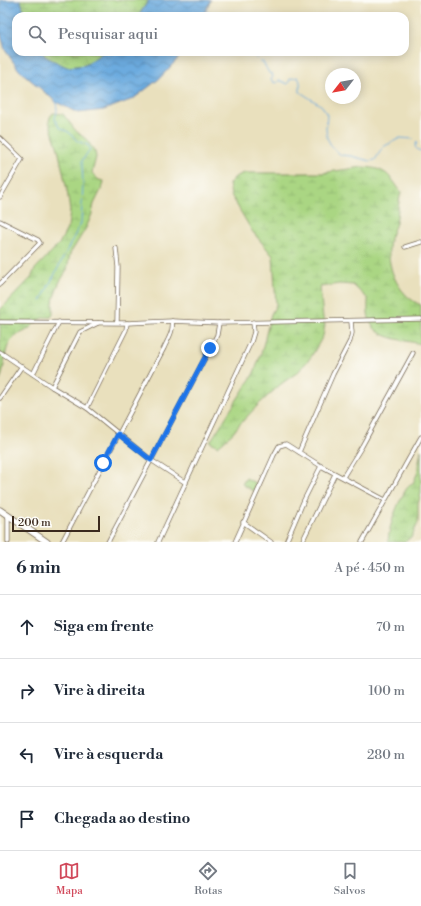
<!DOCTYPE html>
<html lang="pt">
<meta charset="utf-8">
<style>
:root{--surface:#fff;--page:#f2f2f3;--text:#1f2937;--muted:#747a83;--line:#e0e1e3;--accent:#d1495b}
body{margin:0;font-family:"Libre Bodoni",serif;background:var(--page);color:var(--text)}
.compass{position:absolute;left:325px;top:68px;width:36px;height:36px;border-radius:50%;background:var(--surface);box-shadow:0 2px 10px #0003;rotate:239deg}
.scale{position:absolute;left:12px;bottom:10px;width:88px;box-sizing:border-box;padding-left:4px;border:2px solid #3b2a1e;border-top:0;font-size:11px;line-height:14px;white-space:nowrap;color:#3b2a1e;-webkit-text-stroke:3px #fdfcf7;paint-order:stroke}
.stop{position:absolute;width:12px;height:12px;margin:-9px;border:3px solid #1a73e8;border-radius:50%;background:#fff}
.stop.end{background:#1a73e8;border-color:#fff;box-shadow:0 1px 4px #0008}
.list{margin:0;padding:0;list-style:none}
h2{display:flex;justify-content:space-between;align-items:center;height:52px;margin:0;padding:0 16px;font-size:17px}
h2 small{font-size:13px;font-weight:400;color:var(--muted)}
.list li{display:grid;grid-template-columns:26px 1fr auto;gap:12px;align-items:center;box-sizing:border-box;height:64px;padding:0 16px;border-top:1px solid var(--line)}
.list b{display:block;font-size:15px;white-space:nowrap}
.list em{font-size:13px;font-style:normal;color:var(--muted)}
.icon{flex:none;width:22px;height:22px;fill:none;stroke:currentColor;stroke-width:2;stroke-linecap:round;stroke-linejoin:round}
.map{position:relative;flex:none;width:421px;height:542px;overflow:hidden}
.search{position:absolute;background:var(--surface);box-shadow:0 2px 10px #0003;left:12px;right:12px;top:12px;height:44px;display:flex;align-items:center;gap:10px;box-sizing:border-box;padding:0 14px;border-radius:12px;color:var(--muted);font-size:15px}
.sheet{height:308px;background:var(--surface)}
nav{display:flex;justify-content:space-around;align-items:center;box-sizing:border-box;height:56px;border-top:1px solid var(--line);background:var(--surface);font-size:11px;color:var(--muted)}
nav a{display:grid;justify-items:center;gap:2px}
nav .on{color:var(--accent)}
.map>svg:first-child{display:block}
.green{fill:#aad683;stroke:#728050}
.wetland{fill:url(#wetland-marsh);stroke:#728050}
.water{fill:url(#water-waves);stroke:#546a7e}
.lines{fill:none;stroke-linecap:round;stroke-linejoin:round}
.stream{stroke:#6cabdf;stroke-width:1}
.street-casing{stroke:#786a56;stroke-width:5}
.primary-casing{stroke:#786a56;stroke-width:7}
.street{stroke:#fff;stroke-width:3.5}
.primary{stroke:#fff;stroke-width:5.5}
.route{stroke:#1a73e8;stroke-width:5}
</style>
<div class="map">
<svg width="421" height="542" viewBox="0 0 421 542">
<defs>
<pattern id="wetland-marsh" width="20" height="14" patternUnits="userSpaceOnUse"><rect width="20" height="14" fill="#aad683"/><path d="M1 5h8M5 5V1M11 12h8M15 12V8" fill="none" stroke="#93b871"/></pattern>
<pattern id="water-waves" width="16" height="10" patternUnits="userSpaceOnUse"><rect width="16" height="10" fill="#6cabdf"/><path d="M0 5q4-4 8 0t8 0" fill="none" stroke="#5a8bb4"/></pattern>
</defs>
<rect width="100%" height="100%" fill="#fdfcf7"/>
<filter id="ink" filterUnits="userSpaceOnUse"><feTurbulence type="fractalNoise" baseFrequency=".025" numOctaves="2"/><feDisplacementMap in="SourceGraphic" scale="8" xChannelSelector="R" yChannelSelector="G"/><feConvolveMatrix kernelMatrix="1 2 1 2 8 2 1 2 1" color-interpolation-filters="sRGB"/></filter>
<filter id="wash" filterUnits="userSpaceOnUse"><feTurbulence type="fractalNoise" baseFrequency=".012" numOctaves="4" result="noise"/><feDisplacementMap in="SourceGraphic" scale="16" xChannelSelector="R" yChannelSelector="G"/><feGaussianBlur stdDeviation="0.9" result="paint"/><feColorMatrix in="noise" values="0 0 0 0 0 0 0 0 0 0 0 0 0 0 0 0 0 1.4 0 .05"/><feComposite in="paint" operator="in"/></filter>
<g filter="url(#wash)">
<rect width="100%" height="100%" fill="#e9e0bd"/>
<path class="green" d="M246 478 257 484 253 491 242 484Z"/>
<g class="wetland">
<path d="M21 0H149L138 16H25Z"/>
<path d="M42 52H104L85 65 67 68 46 57Z"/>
<path d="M53 113 63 114 76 131 87 140 95 152 96 157 92 173 99 180 104 181 103 186 94 204 92 214 86 228 70 254 67 270 59 283 54 297 53 303V313L51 317C37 317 37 323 27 330 23 333 17 334 13 338 3 347 6 368 0 380V310L31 278 35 269 59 244 68 227 70 211 67 190 58 149 49 121 50 117Z"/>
<path d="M362 167C385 168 389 174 401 192 398 203 398 213 396 223 394 229 391 234 390 240 385 265 397 295 421 305V344C405 340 376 339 370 321 367 314 368 306 368 299L353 285 339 284 320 287 323 318 325 325 323 336 311 357 298 372 281 384 259 404 239 425 233 433 218 446 210 442 254 373 261 354 271 314 276 305 273 256 252 231 231 195 229 184 235 177 244 173H322Z"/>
<path d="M421 450V493L418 504V523L412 536 405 542H388C389 524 399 499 409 485L413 483 417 474Z"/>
</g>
<g class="water">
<path d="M0 0H21L25 16H16V52H42L46 57 67 67 85 65 104 52H184L159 79 133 99 104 110 78 113 56 102 19 70 5 50 0 31Z"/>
<path d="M149 0H211L203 16H138Z"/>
</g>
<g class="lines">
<g class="stream">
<path d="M206 10 213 16"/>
<path d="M250 52 260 62H263L269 73 272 74 273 77 271 79 273 82 277 83 279 80 288 84 290 79 298 77 300 82V92L322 106 327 115 326 128 327 138 332 147 341 155 351 156 370 161 375 160 383 147 400 138 414 139 417 142 415 147 418 150 421 151"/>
<path d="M41 301 81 223 83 185 82 161 90 149 88 145 77 141 70 133 59 127 55 119 57 111 56 100"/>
</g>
</g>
</g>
<g filter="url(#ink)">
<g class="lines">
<g class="street-casing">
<g id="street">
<path d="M0 138 22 159 0 197"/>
<path d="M0 221 38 240 40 243 0 284"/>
<path d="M405 247 421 242"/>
<path d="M116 248 118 267 117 322"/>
<path d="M0 322 127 323 172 321 219 323 421 319"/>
<path d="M0 352 52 387 87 408 151 460 186 483"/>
<path d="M33 374 59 322"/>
<path d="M52 387 80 332 98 323"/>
<path d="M0 398 22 366"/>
<path d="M87 408 126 330 127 323"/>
<path d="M299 452 333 374 350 341 352 333 351 321"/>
<path d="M321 466 385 500"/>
<path d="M343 477 362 446 413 353"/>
<path d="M8 515V542"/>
<path d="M243 522 271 542"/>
<path d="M62 542 164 348C168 339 174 331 172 321"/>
<path d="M108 542 217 335 219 323"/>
<path d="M158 542 251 342 254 332 253 322"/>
<path d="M235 542 274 455 279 446 286 444 321 466 304 500 286 542"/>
<path d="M302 542 335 474"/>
<path d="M362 542 421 437"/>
</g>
</g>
<g class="primary-casing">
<path id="primary" d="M0 510 47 542"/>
</g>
<use href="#street" class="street"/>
<use href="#primary" class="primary"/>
</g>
</g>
<g class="lines" filter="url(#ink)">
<path class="route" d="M103 463 118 434 151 460 210 348"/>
</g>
</svg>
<svg class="compass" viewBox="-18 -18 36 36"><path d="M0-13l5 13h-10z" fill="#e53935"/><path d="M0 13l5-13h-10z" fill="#747a83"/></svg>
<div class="scale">200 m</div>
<div class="stop" style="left:103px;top:463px"></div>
<div class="stop end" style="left:210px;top:348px"></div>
<div class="search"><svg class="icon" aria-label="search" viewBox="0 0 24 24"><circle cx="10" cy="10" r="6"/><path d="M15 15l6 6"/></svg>Pesquisar aqui</div>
</div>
<section class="sheet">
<h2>6 min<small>A pé · 450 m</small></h2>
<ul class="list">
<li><svg class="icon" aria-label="ahead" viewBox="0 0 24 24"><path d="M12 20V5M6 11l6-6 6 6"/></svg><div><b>Siga em frente</b></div><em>70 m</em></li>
<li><svg class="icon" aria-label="right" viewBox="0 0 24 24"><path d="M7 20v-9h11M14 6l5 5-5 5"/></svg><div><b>Vire à direita</b></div><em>100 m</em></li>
<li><svg class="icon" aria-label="left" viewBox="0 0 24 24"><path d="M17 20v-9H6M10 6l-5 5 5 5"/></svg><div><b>Vire à esquerda</b></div><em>280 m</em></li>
<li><svg class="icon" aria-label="arrive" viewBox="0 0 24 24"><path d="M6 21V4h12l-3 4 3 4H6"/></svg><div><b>Chegada ao destino</b></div></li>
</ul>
</section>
<nav>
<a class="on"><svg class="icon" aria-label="map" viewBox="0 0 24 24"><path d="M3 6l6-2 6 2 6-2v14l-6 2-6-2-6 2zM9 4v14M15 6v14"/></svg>Mapa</a>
<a><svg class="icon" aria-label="directions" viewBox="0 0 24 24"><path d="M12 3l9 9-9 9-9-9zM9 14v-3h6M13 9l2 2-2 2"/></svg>Rotas</a>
<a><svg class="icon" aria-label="saved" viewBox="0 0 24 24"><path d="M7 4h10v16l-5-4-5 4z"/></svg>Salvos</a>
</nav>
